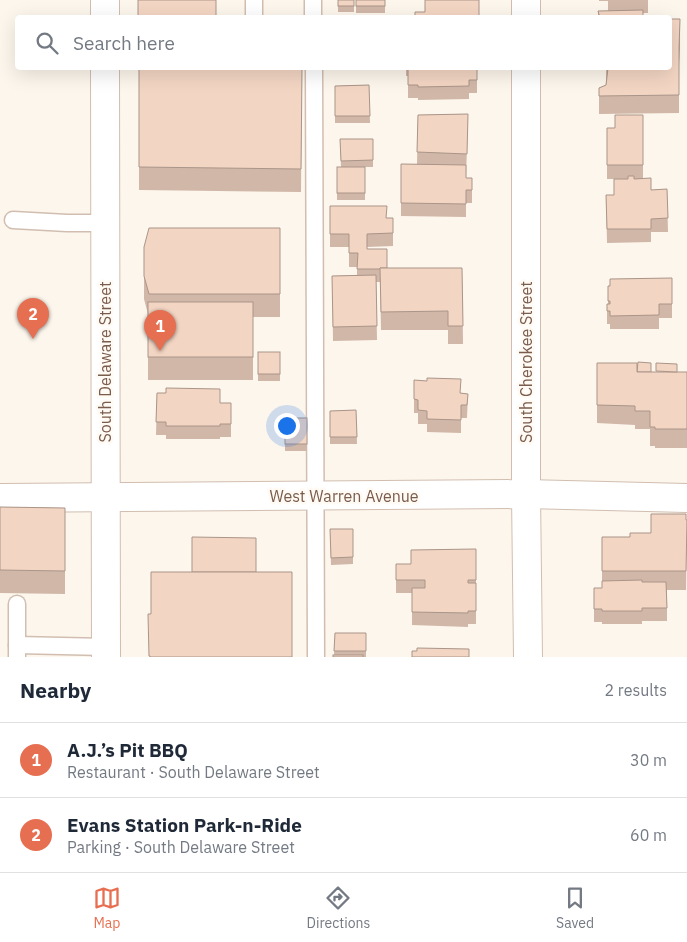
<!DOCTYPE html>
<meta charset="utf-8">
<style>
:root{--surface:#fff;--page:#f2f2f3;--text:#1f2937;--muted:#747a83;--line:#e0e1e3;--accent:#e76f51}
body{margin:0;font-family:"IBM Plex Sans",sans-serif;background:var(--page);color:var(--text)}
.you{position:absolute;left:286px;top:425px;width:18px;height:18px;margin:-12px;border:4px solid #fff;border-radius:50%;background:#1a73e8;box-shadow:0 0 0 8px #1a73e833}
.badge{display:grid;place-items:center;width:32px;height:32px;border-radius:50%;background:var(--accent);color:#fff;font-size:16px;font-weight:700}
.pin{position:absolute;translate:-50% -41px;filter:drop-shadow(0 1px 2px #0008)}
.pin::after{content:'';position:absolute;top:26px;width:18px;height:15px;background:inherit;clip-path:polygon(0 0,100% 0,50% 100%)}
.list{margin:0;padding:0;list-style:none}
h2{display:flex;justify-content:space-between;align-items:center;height:65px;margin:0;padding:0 20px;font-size:21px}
h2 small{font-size:16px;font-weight:400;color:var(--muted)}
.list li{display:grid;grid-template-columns:32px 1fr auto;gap:15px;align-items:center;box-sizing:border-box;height:75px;padding:0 20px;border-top:1px solid var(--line)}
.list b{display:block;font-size:19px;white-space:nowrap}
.list p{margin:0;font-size:16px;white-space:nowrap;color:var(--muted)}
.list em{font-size:16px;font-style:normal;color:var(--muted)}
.icon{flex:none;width:28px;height:28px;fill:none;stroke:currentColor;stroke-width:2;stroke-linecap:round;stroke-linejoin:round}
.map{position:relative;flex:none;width:687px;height:657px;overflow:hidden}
.search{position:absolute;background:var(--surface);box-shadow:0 5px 20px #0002;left:15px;right:15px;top:15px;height:55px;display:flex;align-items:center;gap:12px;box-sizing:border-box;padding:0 18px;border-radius:5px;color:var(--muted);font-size:19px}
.sheet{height:215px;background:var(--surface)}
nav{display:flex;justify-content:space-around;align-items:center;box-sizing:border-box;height:70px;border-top:1px solid var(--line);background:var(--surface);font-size:14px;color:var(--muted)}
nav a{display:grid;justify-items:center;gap:2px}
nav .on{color:var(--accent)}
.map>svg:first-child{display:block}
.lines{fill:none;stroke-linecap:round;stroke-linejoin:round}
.lane-casing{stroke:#d1beb0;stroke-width:19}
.street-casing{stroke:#d1beb0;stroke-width:30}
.lane{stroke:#fff;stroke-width:16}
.street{stroke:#fff;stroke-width:28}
.wall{fill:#d1b7a8}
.shaded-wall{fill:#aa9588}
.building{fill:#f3d5c3;stroke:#aa9588}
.labels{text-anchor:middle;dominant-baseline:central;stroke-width:5;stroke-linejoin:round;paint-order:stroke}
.street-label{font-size:16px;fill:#7a5c4d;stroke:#fffaf3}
</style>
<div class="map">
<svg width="687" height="657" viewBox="0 0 687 657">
<rect width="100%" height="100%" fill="#fdf6ec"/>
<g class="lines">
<g class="lane-casing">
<g id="lane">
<path d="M254 0V18"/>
<path d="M313 0V18"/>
<path d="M314 68 316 657"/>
<path d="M13 220 67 223H105"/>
<path d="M17 604V657"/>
<path d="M17 645 106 647"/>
</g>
</g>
<g class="street-casing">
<g id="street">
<path d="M105 0V18"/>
<path d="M526 0V18"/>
<path d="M105 68 106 657"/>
<path d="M526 68V494L528 657"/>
<path d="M0 498 526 494 687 498"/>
</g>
</g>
<use href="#lane" class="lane"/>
<use href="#street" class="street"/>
</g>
<g class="wall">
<rect x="338" y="0" width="16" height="12"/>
<rect x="356" y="0" width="29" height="13"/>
<path d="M599 0H648V13H643V18H598V11H608V1H599Z"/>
<path d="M680 38 679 63V113L599 114V88L606 85V68H670Z"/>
<path d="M139 68 302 69 301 192 139 190Z"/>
<path d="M406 68H477V93H469V99L418 100V98H408V76H406Z"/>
<path d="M369 85 370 123H335V86Z"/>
<path d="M468 114 466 178H472V203H466V217L401 216V164H417L418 115Z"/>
<path d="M643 115V179L651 190 667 189 668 232H651V242L607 243 606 195H614L628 179H607V128H615Z"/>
<path d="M340 139H373V167H365V200H337V167H341Z"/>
<path d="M330 206 387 218H393V246L367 247V249L387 268H462L463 344H448V330H381L380 282H376L377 340 333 341 332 276 357 275V267H349V247H330Z"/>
<path d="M280 228V317H253V380H148V314L144 299V247Z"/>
<path d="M672 278V318H659V329H610V324H607V304H608V286Z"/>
<rect x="258" y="352" width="22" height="29"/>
<path d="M597 363 651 372H687V448H655V446H650V429H635V425L597 423Z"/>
<path d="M157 393 220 403H231V437H220V439H166V435H156Z"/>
<path d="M461 393 468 394 467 418H461V433L427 432V424H418V413H414V399Z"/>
<path d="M356 410 357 444H330V411Z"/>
<rect x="285" y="418" width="22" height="33"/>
<path d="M0 507 65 508V594L0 593Z"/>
<path d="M687 520 686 590H667V621H642V624H602V622H594V588H602V537H630L651 533Z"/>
<path d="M330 529H353V564L331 565Z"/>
<path d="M476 549V624H468V627L412 625V593H396V564H411Z"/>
<path d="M335 633H366V657H333L334 655Z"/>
</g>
<path class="shaded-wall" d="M680 19V38L679 66V48Z"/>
<g class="building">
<rect x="138" y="0" width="78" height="18"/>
<rect x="338" y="0" width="16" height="6"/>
<rect x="356" y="0" width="29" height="6"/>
<path d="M425 0H479V18H415V12H425Z"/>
<path d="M643 10V18H600L598 11Z"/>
<path d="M670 19H680L679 48V95L599 96V88L606 85 608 68H670Z"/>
<path d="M139 68 302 69 301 169 139 167Z"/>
<path d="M408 68H477V80H469V86L418 87V85H408Z"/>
<path d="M369 85 370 116H335V86Z"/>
<path d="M468 114 467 154 417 152 418 115Z"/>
<path d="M615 115H643V165H607V128H615Z"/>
<path d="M340 139H373V160L341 161Z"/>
<path d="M401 164 466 165V178H472V190H466V204L401 203Z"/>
<rect x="337" y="167" width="28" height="26"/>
<path d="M628 176H634V179L651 178V190L667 189 668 218 651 219V229H607L606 195H614V179H628Z"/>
<path d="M330 206H387L386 218H393V233L367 234V249H387V268H380V269H357L358 253H349V234H330Z"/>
<path d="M149 228H280V294H149L144 276V247Z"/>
<path d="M380 268H462L463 326H448V311L381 312Z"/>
<path d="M376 275 377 326 333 327 332 276Z"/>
<path d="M672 278V304H659V315L610 316V311H607V304H610V301H608V286H610V279Z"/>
<rect x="148" y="302" width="105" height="55"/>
<rect x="258" y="352" width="22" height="22"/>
<path d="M638 362 651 363V372H637Z"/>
<path d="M597 363H637V372H687V429H655V427H650V411H635V406L597 405Z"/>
<path d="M656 363 677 364V372L656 371Z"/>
<path d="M427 378 461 379 460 393 468 394 467 405H461V420L427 419V411L418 410V400L414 399V380L427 381Z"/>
<path d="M166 388 220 389V403H231V424H220V426H166V422H156L157 393H166Z"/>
<path d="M356 410 357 437H330V411Z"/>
<rect x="285" y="418" width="22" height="26"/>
<path d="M0 507 65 508V571L0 570Z"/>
<path d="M651 514H686V520H687L686 571H602V537H630V533H651Z"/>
<path d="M330 529H353V557L331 558Z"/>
<path d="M192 537 256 538V572H192Z"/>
<path d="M476 549V580H468V583H476V611H468V613L412 612V588H425V580H396V564H411V550Z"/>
<path d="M151 572H292V657H150V656H149L148 614H151Z"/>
<path d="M642 580V582H666L667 608H642V611H602V609H594V588H602V581Z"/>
<path d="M335 633H366V651H334Z"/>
<path d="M417 648 469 649V657H412V651H417Z"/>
<rect x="333" y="655" width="30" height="2"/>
</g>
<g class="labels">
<g class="street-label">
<text transform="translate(105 362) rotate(-90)">South Delaware Street</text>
<text transform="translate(526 362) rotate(-90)">South Cherokee Street</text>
<text x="344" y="496">West Warren Avenue</text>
</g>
</g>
</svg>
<div class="you"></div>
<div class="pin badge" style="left:160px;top:351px">1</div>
<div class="pin badge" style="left:33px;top:339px">2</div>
<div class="search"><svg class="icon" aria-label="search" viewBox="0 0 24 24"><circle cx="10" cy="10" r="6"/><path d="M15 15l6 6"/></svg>Search here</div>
</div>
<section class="sheet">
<h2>Nearby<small>2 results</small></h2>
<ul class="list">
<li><span class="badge">1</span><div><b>A.J.’s Pit BBQ</b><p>Restaurant · South Delaware Street</p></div><em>30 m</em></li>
<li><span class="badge">2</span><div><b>Evans Station Park-n-Ride</b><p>Parking · South Delaware Street</p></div><em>60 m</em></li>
</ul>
</section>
<nav>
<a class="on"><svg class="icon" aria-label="map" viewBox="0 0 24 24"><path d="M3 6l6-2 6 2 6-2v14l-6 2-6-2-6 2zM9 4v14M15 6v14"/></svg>Map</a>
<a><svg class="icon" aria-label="directions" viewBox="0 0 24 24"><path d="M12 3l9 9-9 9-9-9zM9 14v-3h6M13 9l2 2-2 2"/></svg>Directions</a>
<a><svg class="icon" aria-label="saved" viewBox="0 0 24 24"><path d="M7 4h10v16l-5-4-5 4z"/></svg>Saved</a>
</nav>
